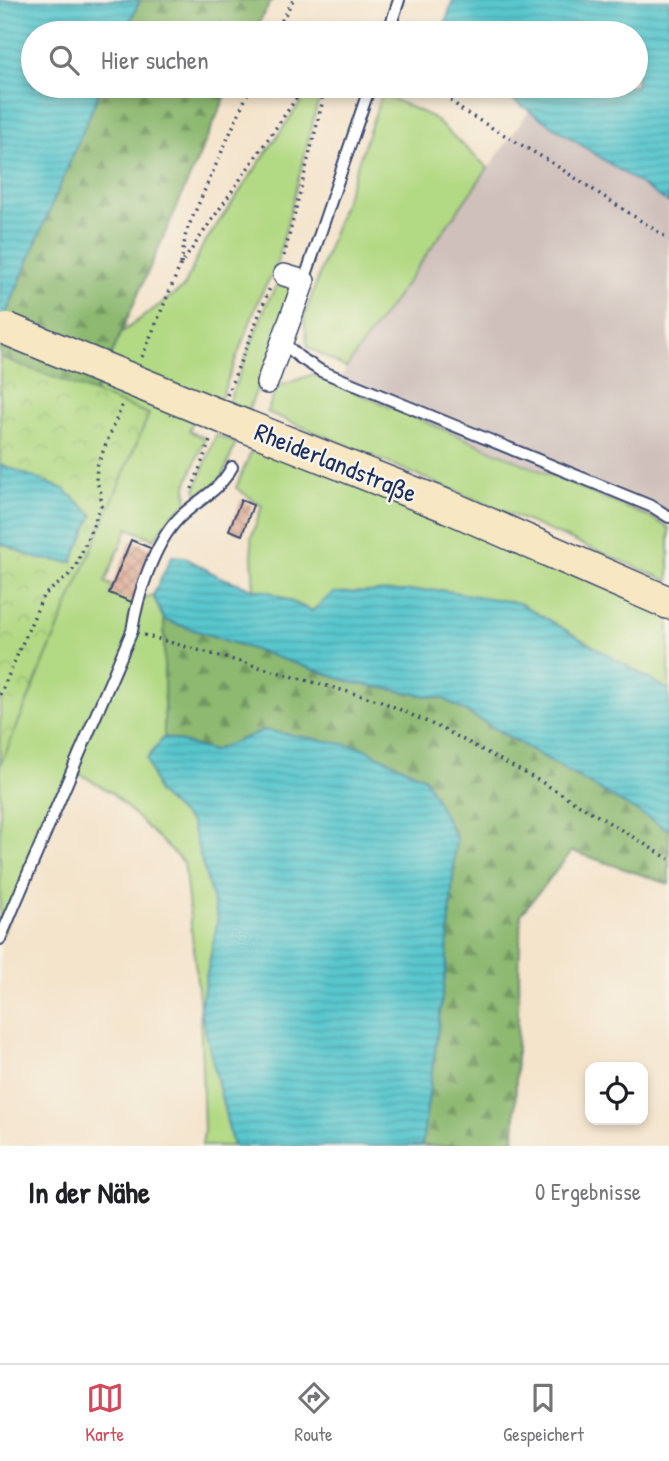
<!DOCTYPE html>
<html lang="de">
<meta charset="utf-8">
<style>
:root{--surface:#fff;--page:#f6f6f6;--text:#202124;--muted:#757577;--line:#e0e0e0;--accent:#d1495b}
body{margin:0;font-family:"Patrick Hand",sans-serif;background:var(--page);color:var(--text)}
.controls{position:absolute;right:21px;bottom:21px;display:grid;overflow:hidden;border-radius:14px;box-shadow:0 4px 10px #0003}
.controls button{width:63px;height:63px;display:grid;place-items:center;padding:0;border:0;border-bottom:2px solid var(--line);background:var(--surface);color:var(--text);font:35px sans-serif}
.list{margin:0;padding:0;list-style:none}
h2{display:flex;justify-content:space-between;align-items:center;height:91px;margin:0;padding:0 28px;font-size:30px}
h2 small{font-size:23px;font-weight:400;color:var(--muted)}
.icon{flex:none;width:38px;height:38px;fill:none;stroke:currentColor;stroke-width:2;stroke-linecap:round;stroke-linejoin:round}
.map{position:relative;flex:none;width:669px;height:1146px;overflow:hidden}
.search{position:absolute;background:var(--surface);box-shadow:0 4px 10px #0003;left:21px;right:21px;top:21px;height:77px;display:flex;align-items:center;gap:18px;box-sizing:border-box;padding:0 24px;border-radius:38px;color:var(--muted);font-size:26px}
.sheet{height:217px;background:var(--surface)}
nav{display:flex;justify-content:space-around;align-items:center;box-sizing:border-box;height:98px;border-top:2px solid var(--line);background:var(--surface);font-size:19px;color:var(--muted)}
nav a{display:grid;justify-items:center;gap:4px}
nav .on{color:var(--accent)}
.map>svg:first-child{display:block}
.industrial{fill:#cfc0bb}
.green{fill:#b2d983;stroke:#668470;stroke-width:2}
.forest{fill:url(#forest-firs);stroke:#547468;stroke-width:2}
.park{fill:url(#park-crowns);stroke:#668470;stroke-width:2}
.water{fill:url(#water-rules);stroke:#3a7b96;stroke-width:2}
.building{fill:url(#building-cross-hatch)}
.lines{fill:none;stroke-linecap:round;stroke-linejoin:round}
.service-casing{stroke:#3c4a6e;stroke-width:14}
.minor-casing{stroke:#3c4a6e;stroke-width:24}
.secondary-casing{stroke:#3c4a6e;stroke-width:35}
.path{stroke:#3c4a6e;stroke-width:3.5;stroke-dasharray:2 5;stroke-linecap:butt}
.service{stroke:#fff;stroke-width:10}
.minor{stroke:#fff;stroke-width:21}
.secondary{stroke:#f7e8c3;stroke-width:32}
.secondary-bridge-casing{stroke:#3c4a6e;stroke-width:35;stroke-linecap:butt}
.secondary-bridge{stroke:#f7e8c3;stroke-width:32}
.labels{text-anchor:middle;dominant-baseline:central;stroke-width:5;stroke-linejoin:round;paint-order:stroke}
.street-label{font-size:26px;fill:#1b2f5e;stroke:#f7f3e8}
</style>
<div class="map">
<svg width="669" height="1146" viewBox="0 0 669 1146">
<defs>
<pattern id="forest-firs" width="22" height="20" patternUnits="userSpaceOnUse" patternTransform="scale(1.75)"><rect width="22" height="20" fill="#8db971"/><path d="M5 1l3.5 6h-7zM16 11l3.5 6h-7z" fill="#729760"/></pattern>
<pattern id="park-crowns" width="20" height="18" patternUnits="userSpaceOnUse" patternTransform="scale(1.75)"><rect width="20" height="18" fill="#b2d983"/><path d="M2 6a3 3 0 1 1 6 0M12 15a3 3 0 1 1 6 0" fill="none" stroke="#98bb74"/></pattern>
<pattern id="water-rules" width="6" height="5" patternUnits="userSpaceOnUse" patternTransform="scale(1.75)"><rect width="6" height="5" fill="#59c7ce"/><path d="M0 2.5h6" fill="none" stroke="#49a2aa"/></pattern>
<pattern id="building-cross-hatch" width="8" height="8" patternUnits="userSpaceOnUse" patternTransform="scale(1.75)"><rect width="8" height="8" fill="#e1b19b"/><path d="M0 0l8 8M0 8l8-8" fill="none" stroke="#b69082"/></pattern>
</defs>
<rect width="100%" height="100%" fill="#f7f3e8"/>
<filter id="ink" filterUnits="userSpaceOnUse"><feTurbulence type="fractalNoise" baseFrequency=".0143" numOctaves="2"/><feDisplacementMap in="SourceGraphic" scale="14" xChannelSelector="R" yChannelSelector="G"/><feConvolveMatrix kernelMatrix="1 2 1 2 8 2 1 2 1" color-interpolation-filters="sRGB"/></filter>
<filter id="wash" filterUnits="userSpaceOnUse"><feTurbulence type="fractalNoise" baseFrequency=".00686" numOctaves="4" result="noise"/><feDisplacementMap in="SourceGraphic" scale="28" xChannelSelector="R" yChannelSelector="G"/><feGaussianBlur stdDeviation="1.57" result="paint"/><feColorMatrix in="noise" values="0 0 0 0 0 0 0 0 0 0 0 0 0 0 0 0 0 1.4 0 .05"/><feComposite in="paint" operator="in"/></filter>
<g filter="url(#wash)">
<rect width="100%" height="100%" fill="#f4e4cc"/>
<path class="industrial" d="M529 111 669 203V528L651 518 335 385Z"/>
<g class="green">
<path d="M309 90H315L318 94V102L276 267 261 294 220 400 204 393 189 431 205 438 186 486 187 503 173 514 154 539 128 528 105 582 130 594 137 600 153 595 164 620V737L147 759 158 793 191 823 218 919 200 1008 233 1146H202L204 1130 200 1008 184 863 112 793 73 770 0 939V561L60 471 121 333 184 287 202 247Z"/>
<path d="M382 94 432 117 488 168 346 368 308 347 304 318Z"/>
<path d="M284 282 293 291 292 300 247 414 227 406 268 300 278 284Z"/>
<path d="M313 374 651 518 669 528V581L267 412 277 387Z"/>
<path d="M216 435 236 443 221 480 201 494 196 493V488Z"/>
<path d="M255 442 669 614V690L519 603 312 611 270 592 254 589 251 538 262 506 236 488Z"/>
</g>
<g class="forest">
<path d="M140 0H272L253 33H125Z"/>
<path d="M102 86H230L60 471 0 449V328Z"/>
<path d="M164 620 351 682 444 699 669 830V884L572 851 521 914 514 1146H422L425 1112 264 730 213 751 164 737Z"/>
</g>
<path class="park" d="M0 357 149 414 0 766Z"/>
<g class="water">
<path d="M0 0H140L125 33H33V86H102L0 328Z"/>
<path d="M453 0H669V203L492 86H636V33H442Z"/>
<path d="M0 464 64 489 93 515 72 562 38 559 0 543Z"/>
<path d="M172 556 184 557 220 577 254 589 270 592 312 611 333 593 441 590 519 603 669 690V830L444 699 351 682 164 620 153 595Z"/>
<path d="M264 730 361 747 425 778 456 838 446 969 422 1146H233L200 1008 218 919 191 823 158 793 147 759 164 737 213 751Z"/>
</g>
<g id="blocks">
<g class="building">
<path d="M241 500 253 505 242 535 229 530Z"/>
<path d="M131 540 155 550 134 603 109 593Z"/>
</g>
</g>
</g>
<g filter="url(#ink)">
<use href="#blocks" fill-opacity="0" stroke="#3c4a6e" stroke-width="2"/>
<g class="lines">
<g class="service-casing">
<g id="service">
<path d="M388 33 399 0"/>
<path d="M304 281 370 86"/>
<path d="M283 342 299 357 321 371 653 507 669 517"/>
<path d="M0 939 132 631C137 597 154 543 179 518 198 499 218 493 232 467"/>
</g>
</g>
<g class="minor-casing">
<path id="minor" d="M267 383 304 281 284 275"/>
</g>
<g class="secondary-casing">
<path id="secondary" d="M215 414 447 506 669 603"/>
</g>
<g class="path">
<path d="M275 33 293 0"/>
<path d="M336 33 342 20"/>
<path d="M435 86 463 111 549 161 669 239"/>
<path d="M284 256 322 104V94L318 86"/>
<path d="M181 264 186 232 251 86"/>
<path d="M142 357 180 266 298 96 308 86"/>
<path d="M227 395 271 285"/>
<path d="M192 489 211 438"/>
<path d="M144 635 381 701 447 731 545 784 669 859"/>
<path d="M0 695 43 596 67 577 76 566 101 506V493L96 480 97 466 123 403"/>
</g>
<use href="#service" class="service"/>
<use href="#minor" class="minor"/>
<use href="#secondary" class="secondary"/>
<g class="secondary-bridge-casing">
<path id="secondary-bridge" d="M7 329 215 414"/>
</g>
<use href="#secondary-bridge" class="secondary-bridge"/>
</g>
</g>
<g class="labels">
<g class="street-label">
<text transform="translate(336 462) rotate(22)">Rheiderlandstraße</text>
</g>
</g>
</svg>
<div class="controls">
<button><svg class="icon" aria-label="locate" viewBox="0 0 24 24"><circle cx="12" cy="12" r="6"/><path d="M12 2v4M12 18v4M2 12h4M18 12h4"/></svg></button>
</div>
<div class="search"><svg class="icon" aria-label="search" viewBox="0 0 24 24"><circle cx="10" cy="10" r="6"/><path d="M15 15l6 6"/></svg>Hier suchen</div>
</div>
<section class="sheet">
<h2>In der Nähe<small>0 Ergebnisse</small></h2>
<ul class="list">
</ul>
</section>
<nav>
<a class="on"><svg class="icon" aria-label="map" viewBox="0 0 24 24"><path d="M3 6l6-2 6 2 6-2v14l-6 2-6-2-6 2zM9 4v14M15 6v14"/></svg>Karte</a>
<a><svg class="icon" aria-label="directions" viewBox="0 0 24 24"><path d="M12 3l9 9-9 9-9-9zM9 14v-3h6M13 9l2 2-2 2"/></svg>Route</a>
<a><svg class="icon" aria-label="saved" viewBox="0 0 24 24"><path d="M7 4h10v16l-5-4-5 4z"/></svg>Gespeichert</a>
</nav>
